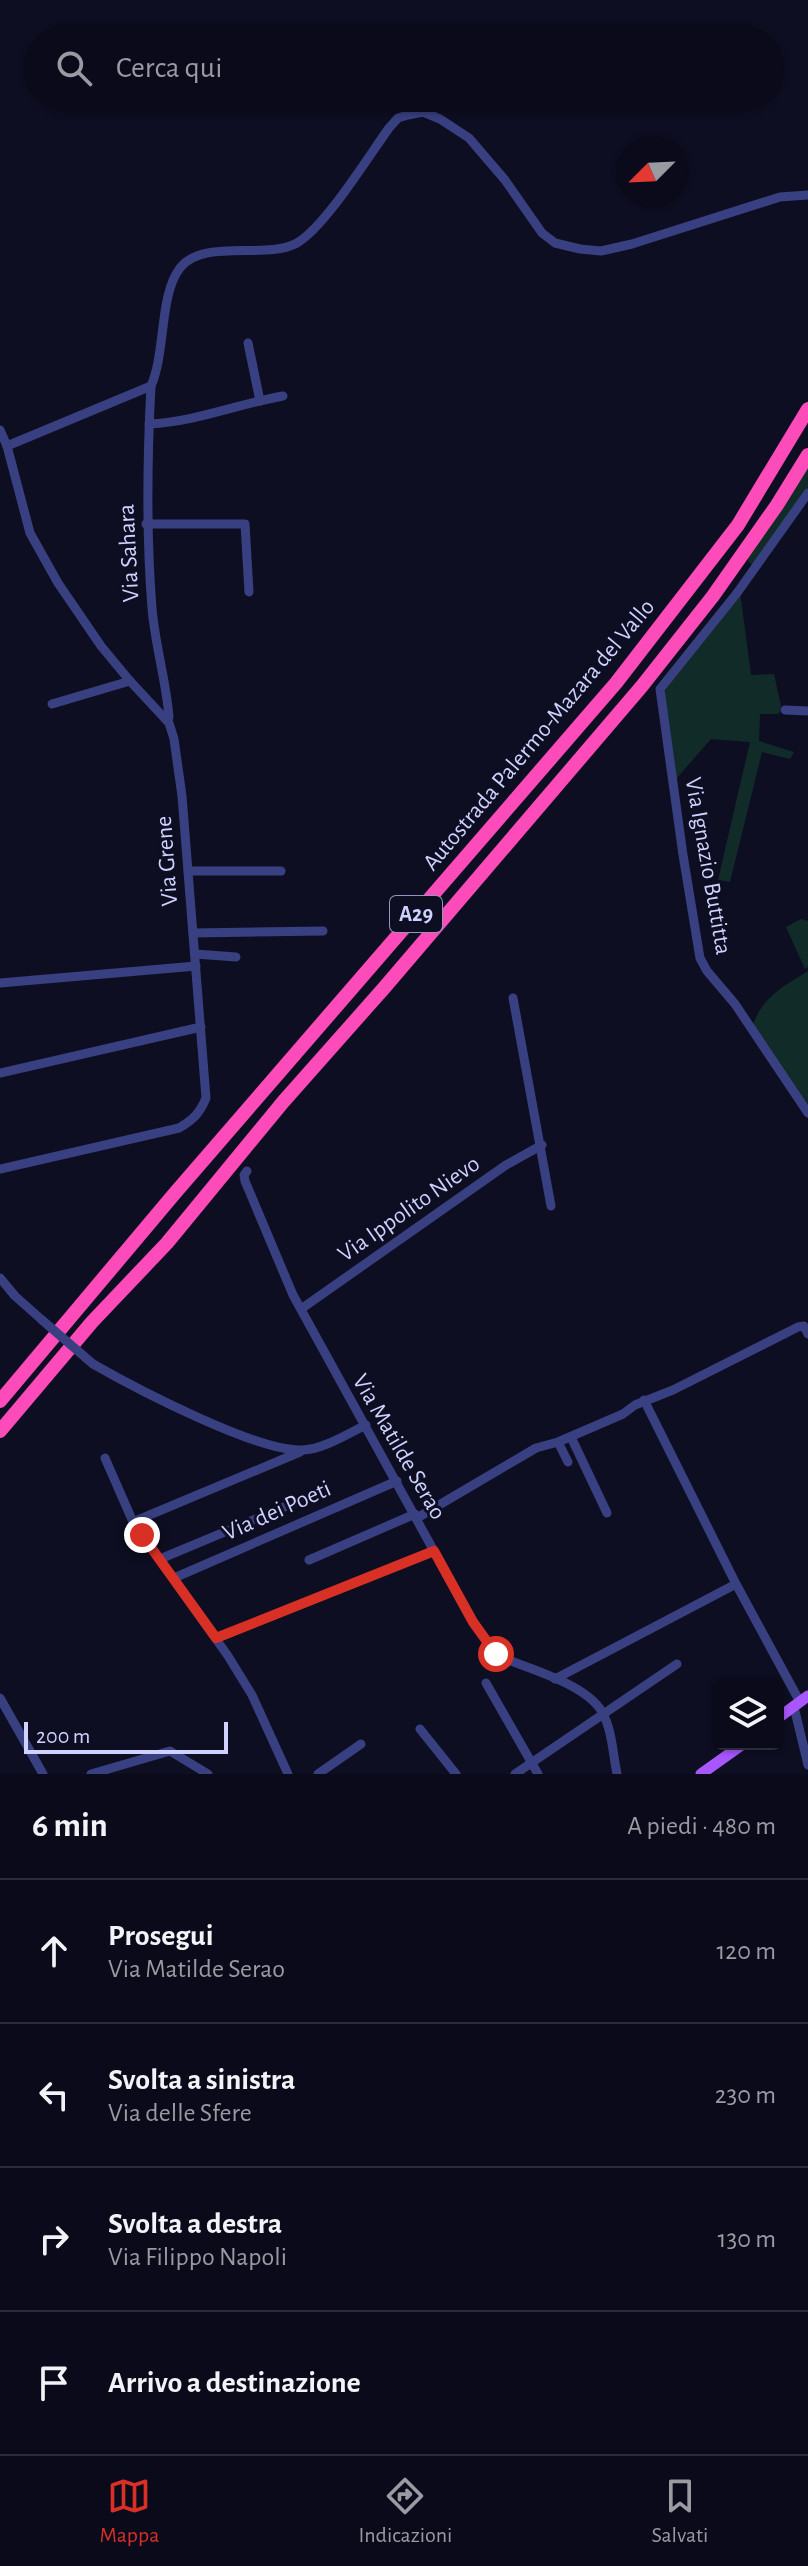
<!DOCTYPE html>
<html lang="it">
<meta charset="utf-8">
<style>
:root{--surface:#0a0a1a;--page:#131323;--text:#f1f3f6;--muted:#999aa2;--line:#2a2b39;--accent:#d93025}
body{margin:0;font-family:"Alegreya Sans",sans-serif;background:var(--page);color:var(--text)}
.controls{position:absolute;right:24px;bottom:24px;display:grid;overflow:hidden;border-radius:12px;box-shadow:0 2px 6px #0004}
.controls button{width:72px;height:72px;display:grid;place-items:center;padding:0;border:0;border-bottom:2px solid var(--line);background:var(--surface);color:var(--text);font:40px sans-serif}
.compass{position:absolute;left:616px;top:136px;width:72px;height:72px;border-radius:50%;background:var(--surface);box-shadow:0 2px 6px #0004;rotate:246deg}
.scale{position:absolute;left:24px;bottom:20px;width:204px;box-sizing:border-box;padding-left:8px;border:4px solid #cfd1ff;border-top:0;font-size:22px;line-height:28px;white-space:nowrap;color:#cfd1ff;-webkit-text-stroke:6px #0e0e22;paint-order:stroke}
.stop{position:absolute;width:24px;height:24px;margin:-18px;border:6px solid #d93025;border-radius:50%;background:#fff}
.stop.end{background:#d93025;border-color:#fff;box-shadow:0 2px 8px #0008}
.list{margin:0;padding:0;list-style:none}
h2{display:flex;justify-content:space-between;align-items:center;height:104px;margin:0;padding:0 32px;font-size:34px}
h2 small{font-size:26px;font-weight:400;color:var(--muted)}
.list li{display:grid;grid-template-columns:52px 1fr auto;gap:24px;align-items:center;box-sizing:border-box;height:144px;padding:0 32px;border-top:2px solid var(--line)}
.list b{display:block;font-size:30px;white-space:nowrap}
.list p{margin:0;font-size:26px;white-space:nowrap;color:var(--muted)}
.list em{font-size:26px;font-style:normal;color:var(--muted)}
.icon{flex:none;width:44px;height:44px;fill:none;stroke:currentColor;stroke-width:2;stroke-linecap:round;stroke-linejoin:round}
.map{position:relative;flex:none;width:808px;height:1774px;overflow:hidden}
.search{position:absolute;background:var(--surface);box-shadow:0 2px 6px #0004;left:24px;right:24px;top:24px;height:88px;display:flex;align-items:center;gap:20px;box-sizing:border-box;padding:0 28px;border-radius:44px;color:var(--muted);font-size:30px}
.sheet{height:680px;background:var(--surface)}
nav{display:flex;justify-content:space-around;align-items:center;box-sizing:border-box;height:112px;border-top:2px solid var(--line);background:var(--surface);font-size:22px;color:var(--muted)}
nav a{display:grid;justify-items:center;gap:4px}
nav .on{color:var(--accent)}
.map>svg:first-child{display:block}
.green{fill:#112c28}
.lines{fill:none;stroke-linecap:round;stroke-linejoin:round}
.minor{stroke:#394081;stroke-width:9}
.major{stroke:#a857fe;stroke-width:11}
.highway{stroke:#fe4bba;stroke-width:14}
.minor-bridge{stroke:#394081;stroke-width:9}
.route{stroke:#d93025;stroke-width:10}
.labels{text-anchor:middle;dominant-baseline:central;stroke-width:6;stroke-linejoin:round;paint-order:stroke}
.shield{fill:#0e0e22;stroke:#9596bd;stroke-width:2}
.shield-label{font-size:22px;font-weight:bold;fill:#cfd1ff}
.street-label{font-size:24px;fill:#cfd1ff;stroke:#0e0e22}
</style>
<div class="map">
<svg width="808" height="1774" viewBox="0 0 808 1774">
<rect width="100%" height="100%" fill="#0e0e22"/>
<g class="green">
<path d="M808 467V488L752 565 748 561V557Z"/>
<path d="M740 592 751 675 774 674 781 706 779 714H760L759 741 794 752 790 759 762 752 730 882 718 880 750 742 711 739 676 779 664 695 666 688Z"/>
<path d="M801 919 808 921V967L805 969 786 927Z"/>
<path d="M808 971V1109L753 1025C762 997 784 986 808 971Z"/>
</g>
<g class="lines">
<g class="minor">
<path d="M248 343 260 401"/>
<path d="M151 386C147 461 146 533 152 608 155 645 166 680 169 717"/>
<path d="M149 424C195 422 238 404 283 396"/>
<path d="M0 430 7 446 151 386C166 352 159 295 180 268 203 238 266 260 297 243 325 227 368 157 389 128L398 118 408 115 423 112 440 119 469 138 505 180 542 233 555 243 580 249 601 251 632 244 780 197 808 195"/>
<path d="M808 493 737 593 660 689 683 855 700 958 707 971 735 1004 808 1113"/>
<path d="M146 524H245L249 592"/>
<path d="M52 704 130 681"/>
<path d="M785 710 808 711"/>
<path d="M188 871H281"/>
<path d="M193 933 323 931"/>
<path d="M195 954 236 957"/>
<path d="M0 983 196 966"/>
<path d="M513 998 551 1206"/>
<path d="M0 1073 201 1027"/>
<path d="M0 1169 179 1128C193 1120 200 1113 206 1098L182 796 174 739 169 723 130 681 101 646 58 583 30 533 7 446"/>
<path d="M247 1171 244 1175 245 1181 293 1295 473 1622 496 1654 503 1658C531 1669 587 1685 602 1712 612 1729 613 1755 617 1774"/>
<path d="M0 1278 15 1296 42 1320"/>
<path d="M301 1309 506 1165 542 1145"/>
<path d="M93 1364C135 1388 259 1453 303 1450 324 1449 347 1434 366 1425"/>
<path d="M644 1400 736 1584 800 1702"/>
<path d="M571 1437 607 1513"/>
<path d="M558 1442 568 1462"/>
<path d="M105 1458 133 1522 228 1656 252 1695 288 1774"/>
<path d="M417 1518 536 1448 558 1442 623 1414 635 1405 673 1390 798 1327 804 1326 808 1334"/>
<path d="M133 1522 300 1452"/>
<path d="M160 1559 301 1500"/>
<path d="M309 1560 415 1514"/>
<path d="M174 1578 397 1481"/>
<path d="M216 1638 434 1551"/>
<path d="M555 1679 736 1584"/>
<path d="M486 1683 538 1774"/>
<path d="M0 1698 43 1774"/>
<path d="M794 1707 808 1765"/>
<path d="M420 1729 456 1774"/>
<path d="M91 1774 170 1751 208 1774"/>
<path d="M318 1774 361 1744"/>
<path d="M515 1774 677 1664"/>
</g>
<g class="major">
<path d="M778 1718 808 1696"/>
<path d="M701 1774 743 1744"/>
</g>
<g class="highway">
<path d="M0 1401 175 1193 616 683 738 525 808 409"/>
<path d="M0 1431 92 1322 167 1243 283 1102 384 988 642 686 713 596 777 505 808 455"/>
</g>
<path class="minor-bridge" d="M42 1320 93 1364"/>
</g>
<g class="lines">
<path class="route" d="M142 1535 216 1638 434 1551 473 1622 496 1654"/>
</g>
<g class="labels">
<rect class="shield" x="390" y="896" width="52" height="36" rx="6"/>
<g class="shield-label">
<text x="416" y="914">A29</text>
</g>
<g class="street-label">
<text transform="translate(129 553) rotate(-93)">Via Sahara</text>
<text transform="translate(539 735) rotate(-50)">Autostrada Palermo-Mazara del Vallo</text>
<text transform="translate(167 861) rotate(-94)">Via Grene</text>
<text transform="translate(708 866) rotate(80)">Via Ignazio Buttitta</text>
<text transform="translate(409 1209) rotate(-35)">Via Ippolito Nievo</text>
<text transform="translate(399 1447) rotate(60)">Via Matilde Serao</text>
<text transform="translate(277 1511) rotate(-24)">Via dei Poeti</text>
</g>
</g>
</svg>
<div class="controls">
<button><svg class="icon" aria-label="layers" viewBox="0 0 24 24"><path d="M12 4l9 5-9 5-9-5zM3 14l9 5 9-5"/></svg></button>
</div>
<svg class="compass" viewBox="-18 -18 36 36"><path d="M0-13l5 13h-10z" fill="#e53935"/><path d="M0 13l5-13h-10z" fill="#999aa2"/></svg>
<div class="scale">200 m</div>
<div class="stop" style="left:496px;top:1654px"></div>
<div class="stop end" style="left:142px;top:1535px"></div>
<div class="search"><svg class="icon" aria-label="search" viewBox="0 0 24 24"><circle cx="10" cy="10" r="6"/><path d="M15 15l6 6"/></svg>Cerca qui</div>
</div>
<section class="sheet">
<h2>6 min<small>A piedi · 480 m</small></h2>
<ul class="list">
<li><svg class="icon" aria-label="ahead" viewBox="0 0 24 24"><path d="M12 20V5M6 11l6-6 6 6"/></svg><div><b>Prosegui</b><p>Via Matilde Serao</p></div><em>120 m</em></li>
<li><svg class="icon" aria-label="left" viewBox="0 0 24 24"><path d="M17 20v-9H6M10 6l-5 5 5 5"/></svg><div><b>Svolta a sinistra</b><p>Via delle Sfere</p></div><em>230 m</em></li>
<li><svg class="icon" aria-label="right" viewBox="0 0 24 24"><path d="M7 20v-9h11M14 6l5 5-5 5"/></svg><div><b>Svolta a destra</b><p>Via Filippo Napoli</p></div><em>130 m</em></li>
<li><svg class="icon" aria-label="arrive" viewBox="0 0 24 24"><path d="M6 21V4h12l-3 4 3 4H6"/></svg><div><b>Arrivo a destinazione</b></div></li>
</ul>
</section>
<nav>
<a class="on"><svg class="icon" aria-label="map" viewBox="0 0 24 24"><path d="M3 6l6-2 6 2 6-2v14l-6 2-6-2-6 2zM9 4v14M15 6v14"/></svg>Mappa</a>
<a><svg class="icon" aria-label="directions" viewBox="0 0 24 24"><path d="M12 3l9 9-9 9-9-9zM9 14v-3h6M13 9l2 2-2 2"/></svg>Indicazioni</a>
<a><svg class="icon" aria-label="saved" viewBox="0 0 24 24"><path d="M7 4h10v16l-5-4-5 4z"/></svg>Salvati</a>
</nav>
